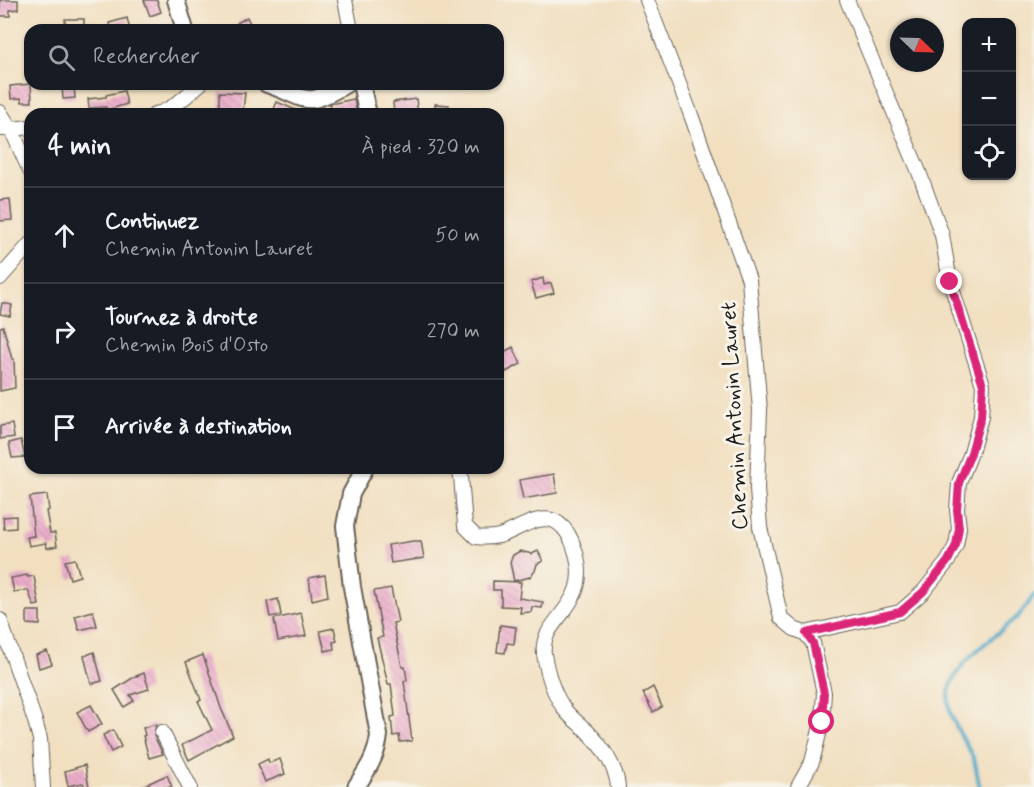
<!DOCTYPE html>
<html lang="fr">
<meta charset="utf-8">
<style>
:root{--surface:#171b24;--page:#20242c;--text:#f1f3f6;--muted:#9ea1a6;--line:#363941}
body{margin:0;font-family:Mynerve,sans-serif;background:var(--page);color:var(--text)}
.controls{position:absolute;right:18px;top:18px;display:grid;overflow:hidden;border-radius:12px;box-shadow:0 2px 4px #0004}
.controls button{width:54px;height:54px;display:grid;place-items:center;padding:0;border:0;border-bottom:2px solid var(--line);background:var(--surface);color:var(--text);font:30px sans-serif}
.compass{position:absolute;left:890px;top:18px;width:54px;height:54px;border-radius:50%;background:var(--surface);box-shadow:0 2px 4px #0004;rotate:113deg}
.stop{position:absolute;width:18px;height:18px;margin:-14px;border:4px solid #db2777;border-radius:50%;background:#fff}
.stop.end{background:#db2777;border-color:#fff;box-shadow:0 2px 6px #0008}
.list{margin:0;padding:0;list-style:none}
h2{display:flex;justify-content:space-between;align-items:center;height:78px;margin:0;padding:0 24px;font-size:26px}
h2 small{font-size:20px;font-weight:400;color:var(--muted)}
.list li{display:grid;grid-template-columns:39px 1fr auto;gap:18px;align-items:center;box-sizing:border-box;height:96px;padding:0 24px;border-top:2px solid var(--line)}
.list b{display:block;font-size:22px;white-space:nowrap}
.list p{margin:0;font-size:20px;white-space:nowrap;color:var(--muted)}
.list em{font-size:20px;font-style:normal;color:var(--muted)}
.icon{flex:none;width:33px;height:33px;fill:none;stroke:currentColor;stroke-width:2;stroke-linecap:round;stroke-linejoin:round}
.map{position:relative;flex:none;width:1034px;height:787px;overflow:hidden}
.search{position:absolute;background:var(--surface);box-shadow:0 2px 4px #0004;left:24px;top:24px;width:480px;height:66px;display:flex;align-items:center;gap:15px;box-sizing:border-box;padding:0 21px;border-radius:18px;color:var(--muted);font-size:22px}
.panel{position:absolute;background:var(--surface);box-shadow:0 2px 4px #0004;left:24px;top:108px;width:480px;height:366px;border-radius:18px}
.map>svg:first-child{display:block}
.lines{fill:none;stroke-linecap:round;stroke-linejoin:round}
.stream{stroke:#4aa6c8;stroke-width:4}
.building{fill:url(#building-back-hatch)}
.minor-casing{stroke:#676055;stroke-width:16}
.tertiary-casing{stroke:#676055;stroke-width:20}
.minor{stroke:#fff;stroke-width:14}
.tertiary{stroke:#fff;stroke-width:16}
.route{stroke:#db2777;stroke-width:8}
.labels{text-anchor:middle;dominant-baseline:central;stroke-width:6;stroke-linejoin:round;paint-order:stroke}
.street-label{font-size:22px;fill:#1c1c1c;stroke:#f7f3e8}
</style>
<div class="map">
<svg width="1034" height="787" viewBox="0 0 1034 787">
<defs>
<pattern id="building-back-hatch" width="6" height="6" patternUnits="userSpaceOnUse" patternTransform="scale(1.5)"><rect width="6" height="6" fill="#ebacca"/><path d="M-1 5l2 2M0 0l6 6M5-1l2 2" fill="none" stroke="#c993ad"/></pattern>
</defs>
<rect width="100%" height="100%" fill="#f7f3e8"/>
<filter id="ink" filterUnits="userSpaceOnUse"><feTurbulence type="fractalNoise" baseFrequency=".0167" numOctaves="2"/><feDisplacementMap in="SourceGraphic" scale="12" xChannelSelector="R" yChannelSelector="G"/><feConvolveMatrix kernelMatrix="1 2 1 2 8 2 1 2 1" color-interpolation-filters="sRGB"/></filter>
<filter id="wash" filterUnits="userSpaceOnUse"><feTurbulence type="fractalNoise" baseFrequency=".008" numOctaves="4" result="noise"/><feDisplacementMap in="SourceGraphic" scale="24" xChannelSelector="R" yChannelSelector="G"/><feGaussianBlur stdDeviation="1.35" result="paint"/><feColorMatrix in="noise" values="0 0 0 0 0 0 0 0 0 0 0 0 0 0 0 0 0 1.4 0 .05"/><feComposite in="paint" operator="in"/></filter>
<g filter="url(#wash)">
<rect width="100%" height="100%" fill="#f1dfc0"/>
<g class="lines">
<path class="stream" d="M980 787C977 778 977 769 974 760 966 742 952 724 949 705 943 669 990 641 1014 620 1022 614 1028 603 1034 595"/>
</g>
<g id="blocks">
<g class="building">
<path d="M0 0H18V9L10 10V16H0Z"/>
<path d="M144 0H157L161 12 150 16Z"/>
<path d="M247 17 253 30H240L237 23Z"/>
<path d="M127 18 130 30H111L109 23Z"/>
<path d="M65 19H84V30H66Z"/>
<path d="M31 84 32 102H22L21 98 11 99 10 86Z"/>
<path d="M74 85 75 98 63 99 62 86Z"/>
<path d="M124 91 127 104 107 110 106 107 89 108 88 99 106 97V95Z"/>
<path d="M220 92 245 93 243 112 224 114V111H220Z"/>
<path d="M354 99 357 114H332L330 104Z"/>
<path d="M416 99 418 114H394L393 102Z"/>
<path d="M277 102 305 114H272Z"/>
<path d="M435 104 449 105V114H435Z"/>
<path d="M10 199 12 220 0 221V200Z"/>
<path d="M543 278 544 285 551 283 554 293 536 298 531 282Z"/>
<path d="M2 303 12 305 10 316 0 314Z"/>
<path d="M3 326 12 359H14L15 388 0 391V327Z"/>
<path d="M513 347 521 364 506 372 498 355Z"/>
<path d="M12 424 14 437 0 439V426Z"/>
<path d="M21 440 25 457 12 458 9 443Z"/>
<path d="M554 474 557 493 523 499 519 480Z"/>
<path d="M47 495 49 510 46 511 50 533H55L57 546 47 548 46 543 29 546 27 537 34 536 30 497Z"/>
<path d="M16 516V528L4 529 3 517Z"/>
<path d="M413 541H421L424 558 391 563 388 545Z"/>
<path d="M520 551 532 554 538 551 543 561 537 564 535 571 530 577 514 581 510 562 513 555Z"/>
<path d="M75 559 80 576 70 579 65 561Z"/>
<path d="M27 575 28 577 34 576 39 605 34 606 28 590 14 592 11 578Z"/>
<path d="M325 575 328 596 312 600 309 578Z"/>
<path d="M493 581 521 582 519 598 543 602 542 608 532 607 531 612 520 613 521 607 501 606V590H493Z"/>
<path d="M391 588 398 622 393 623 402 667H405L407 680 404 681 412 741 400 742 399 735 393 736 391 717 395 716 391 684H388L377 638 383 637 374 591Z"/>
<path d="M278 599 281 615 270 617 267 602Z"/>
<path d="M27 611H40V625L27 624Z"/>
<path d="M93 611 97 626 79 630 75 616Z"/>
<path d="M301 613 306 636 278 641 274 619Z"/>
<path d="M500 625 516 627 514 644 507 643 505 653 497 652Z"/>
<path d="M334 628 337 641 333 642 334 649 325 651 320 631Z"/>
<path d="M47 651 52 664 39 668 36 655Z"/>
<path d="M94 652 102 681 91 684 84 656Z"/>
<path d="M203 655 221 708 233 736 189 760 182 745 212 730 198 701 201 700 186 662Z"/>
<path d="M144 673 149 689 130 695 134 701 124 707 114 690 134 677Z"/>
<path d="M653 687 662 707 653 712 643 693Z"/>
<path d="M91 705 102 724 88 732 77 712Z"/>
<path d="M156 724 154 736 163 754 149 758 143 736 145 735 143 728Z"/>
<path d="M113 730 121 747 111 752 103 735Z"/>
<path d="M268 759 269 763 280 759 285 774 265 782 258 764Z"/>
<path d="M85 765 89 787H85L83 783 68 786 65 771Z"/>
<path d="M167 775 172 787H141L158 779Z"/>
</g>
</g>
</g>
<g filter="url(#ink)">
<use href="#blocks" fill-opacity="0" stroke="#676055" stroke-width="1.5"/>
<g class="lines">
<g class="minor-casing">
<g id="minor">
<path d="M345 0 351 30"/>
<path d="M647 0 691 115 749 280 760 410 757 489 760 527 781 618 794 629 805 633 813 643 824 693 822 722 812 762 798 787"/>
<path d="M0 112 11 129 30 127"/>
<path d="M155 114C172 111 187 95 200 84"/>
<path d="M0 129H11L30 171"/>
<path d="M0 278 30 244"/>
<path d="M458 468 461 476 465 526 476 537C484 538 491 538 499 536 516 531 541 511 558 523 568 530 572 540 575 550 594 608 539 617 544 654 547 672 554 695 565 710 572 719 580 724 588 732 602 746 617 768 618 787"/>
<path d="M0 620 35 721 40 739 43 787"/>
<path d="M805 633 900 612 923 592 948 561 956 545 959 528 957 510 959 483 971 453 981 417 983 385 950 282 942 235 919 172 847 0"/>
<path d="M162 732 190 787"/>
</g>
</g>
<g class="tertiary-casing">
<g id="tertiary">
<path d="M176 0 185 30"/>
<path d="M267 84C309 98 302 110 346 84"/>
<path d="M361 84 368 114"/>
<path d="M356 787C367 770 377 756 379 735L352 587 345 526 351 494 365 468"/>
</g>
</g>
<use href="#minor" class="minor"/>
<use href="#tertiary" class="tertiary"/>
</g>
</g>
<g class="lines" filter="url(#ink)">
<path class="route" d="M822 722 824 693 813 643 806 633 900 612 923 592 948 561 956 545 959 528 957 510 959 483 971 453 981 417 983 385 950 282"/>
</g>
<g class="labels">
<g class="street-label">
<text transform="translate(735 416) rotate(-93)">Chemin Antonin Lauret</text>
</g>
</g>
</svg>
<div class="controls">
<button>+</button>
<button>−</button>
<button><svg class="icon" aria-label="locate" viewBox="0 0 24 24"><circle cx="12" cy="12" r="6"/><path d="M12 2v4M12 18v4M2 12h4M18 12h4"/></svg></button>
</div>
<svg class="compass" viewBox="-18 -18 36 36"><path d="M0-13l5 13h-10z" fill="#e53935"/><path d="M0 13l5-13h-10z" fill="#9ea1a6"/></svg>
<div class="stop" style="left:822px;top:722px"></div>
<div class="stop end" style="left:950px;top:282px"></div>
<div class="search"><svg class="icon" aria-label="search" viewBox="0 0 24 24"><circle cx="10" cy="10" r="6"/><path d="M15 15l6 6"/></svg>Rechercher</div>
<section class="panel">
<h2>4 min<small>À pied · 320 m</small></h2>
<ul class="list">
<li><svg class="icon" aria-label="ahead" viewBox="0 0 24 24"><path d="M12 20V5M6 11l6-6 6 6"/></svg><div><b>Continuez</b><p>Chemin Antonin Lauret</p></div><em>50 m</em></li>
<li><svg class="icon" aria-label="right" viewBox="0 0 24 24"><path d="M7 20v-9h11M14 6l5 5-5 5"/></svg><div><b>Tournez à droite</b><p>Chemin Bois d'Osto</p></div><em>270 m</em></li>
<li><svg class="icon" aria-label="arrive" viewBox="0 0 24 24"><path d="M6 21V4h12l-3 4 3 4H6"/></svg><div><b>Arrivée à destination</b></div></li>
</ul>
</section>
</div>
